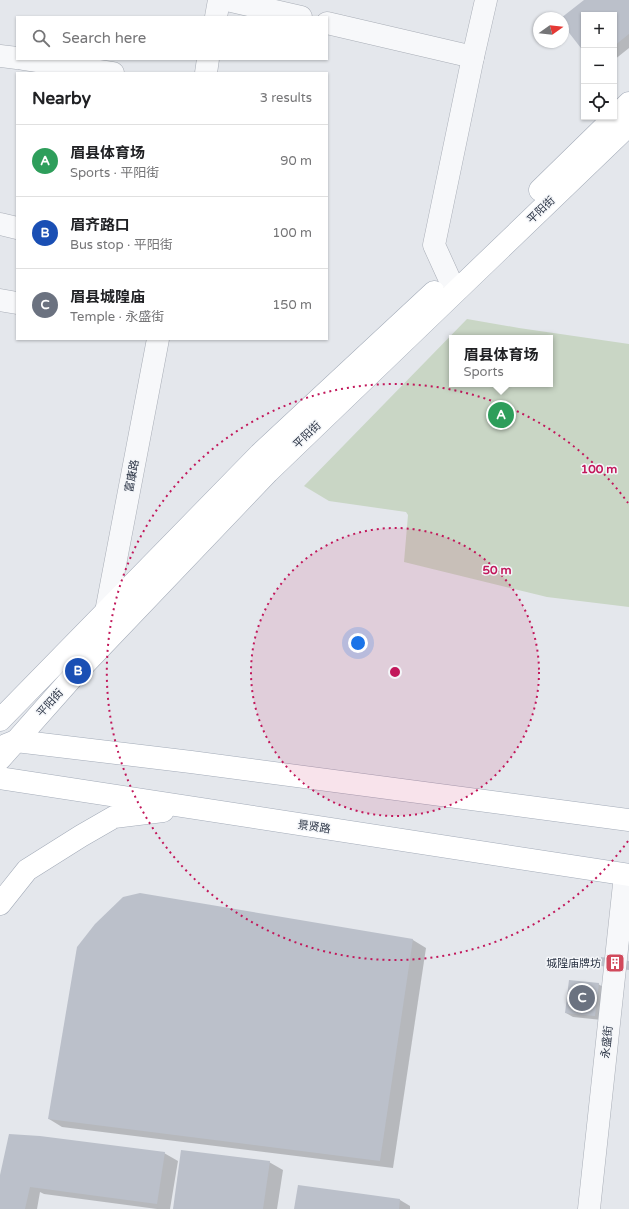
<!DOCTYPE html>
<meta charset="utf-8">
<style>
:root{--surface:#fff;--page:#f2f2f2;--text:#202124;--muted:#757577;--line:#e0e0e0;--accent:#1a73e8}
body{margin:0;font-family:"Varela Round","Noto Sans SC",sans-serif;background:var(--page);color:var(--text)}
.controls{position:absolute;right:12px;top:12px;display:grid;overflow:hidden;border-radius:0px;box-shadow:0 1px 3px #0004}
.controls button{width:36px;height:36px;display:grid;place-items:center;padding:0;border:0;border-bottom:1px solid var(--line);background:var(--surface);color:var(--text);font:20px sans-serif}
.compass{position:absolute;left:533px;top:12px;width:36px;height:36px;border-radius:50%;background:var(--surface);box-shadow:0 1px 3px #0004;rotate:75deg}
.you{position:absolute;left:358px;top:643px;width:14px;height:14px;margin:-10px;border:3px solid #fff;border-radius:50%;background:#1a73e8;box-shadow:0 0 0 6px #1a73e833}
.badge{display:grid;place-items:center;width:26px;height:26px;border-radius:50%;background:var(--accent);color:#fff;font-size:13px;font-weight:700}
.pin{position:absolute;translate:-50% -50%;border:2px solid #fff;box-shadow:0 1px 4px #0006}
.popup{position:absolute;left:449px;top:335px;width:104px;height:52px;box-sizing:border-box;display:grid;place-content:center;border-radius:0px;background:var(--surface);filter:drop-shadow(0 1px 3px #0005);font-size:13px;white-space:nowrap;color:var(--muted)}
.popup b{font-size:15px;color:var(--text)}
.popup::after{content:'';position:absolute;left:50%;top:100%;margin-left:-8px;border:8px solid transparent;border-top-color:var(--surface)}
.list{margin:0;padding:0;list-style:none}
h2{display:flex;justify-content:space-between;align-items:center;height:52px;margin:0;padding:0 16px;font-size:17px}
h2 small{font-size:13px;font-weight:400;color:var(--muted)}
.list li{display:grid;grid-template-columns:26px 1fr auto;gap:12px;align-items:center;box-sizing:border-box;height:72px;padding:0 16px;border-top:1px solid var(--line)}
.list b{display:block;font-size:15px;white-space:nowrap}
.list p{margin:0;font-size:13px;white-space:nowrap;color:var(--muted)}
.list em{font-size:13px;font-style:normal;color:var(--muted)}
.icon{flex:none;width:22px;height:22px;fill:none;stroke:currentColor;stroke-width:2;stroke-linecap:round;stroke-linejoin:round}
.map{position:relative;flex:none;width:629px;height:1209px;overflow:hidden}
.search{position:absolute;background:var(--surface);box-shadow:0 1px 3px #0004;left:16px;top:16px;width:312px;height:44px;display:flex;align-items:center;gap:10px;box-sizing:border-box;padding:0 14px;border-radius:0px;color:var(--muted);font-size:15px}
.panel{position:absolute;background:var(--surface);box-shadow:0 1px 3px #0004;left:16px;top:72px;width:312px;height:268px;border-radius:0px}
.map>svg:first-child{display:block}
.green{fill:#c9d6c5;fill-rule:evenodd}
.shadow{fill:#0003}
.building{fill:#bbc0ca}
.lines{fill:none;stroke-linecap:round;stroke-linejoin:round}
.minor-casing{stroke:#a9aeb7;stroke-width:23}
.major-casing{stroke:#a3abb8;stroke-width:23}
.minor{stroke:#f7f8fa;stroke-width:22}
.major{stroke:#fff;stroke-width:22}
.ring{fill:none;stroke:#c2185b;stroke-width:2;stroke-dasharray:2 4}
.labels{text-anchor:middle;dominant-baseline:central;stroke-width:3;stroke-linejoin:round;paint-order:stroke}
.street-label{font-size:11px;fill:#2b3445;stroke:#f4f6f9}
.poi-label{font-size:11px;fill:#2b3445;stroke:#f4f6f9;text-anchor:end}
.centre{fill:#c2185b;stroke:#f4f6f9;stroke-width:2}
.ring-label{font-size:12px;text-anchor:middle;font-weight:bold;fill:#c2185b;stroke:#f4f6f9;stroke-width:3;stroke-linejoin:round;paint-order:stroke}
</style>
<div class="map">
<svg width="629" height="1209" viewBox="0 0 629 1209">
<rect width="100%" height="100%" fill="#e4e7ec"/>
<path class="green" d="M467 319 519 328 629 344V607L547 597 404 562 408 515 406 512 329 501 304 486ZM452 338H550V384H452Z"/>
<g class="shadow">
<path d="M586 0H629V48L614 60V15H584V50L563 23V18Z"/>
<path d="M140 894 413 940 426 948 393 1168 62 1127 49 1119Z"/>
<path d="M598 984 605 988 602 1020 573 1017 566 1013Z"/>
<path d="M164 1153 178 1161 170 1209H157L44 1194 40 1192 37 1209H0V1182Z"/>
<path d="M269 1162 283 1170 277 1209H175Z"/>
<path d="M400 1200 410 1206V1209H295Z"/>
</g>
<g class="building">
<path d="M584 0H629V34L614 46V15H584V52L563 25V18H561Z"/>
<path d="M140 893 413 939 380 1161 48 1119 77 947 95 924 123 897Z"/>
<path d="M601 957 629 961V970L601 966Z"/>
<path d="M569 980 599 983 595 1016 565 1013Z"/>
<path d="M9 1134 40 1136 165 1152 157 1204 30 1187 25 1209H0V1175Z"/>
<path d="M181 1150 270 1161 263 1209H173Z"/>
<path d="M298 1185 400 1199 399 1209H294Z"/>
</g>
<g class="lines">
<g class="minor-casing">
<g id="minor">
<path d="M227 0 301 17"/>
<path d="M216 17 219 0"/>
<path d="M327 23 473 57"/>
<path d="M0 56 17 58"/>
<path d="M23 59 113 73"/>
<path d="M206 73 208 59"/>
<path d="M0 224 17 228"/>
<path d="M449 278 434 245 473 57 486 0"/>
<path d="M0 300 17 303"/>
<path d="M106 612 158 339"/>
<path d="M589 1209 625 875"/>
</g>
</g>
<g class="major-casing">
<g id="major">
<path d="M540 190 629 103"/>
<path d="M0 720 260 454 434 292"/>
<path d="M6 745 16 741 191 762 629 820"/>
<path d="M0 759 78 671 268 472 629 125"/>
<path d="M0 778 629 875"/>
<path d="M0 904 27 870 81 836 114 817 163 811"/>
</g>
</g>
<use href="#minor" class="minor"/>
<use href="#major" class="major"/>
</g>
<circle cx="395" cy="672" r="144" fill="#c2185b" fill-opacity=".12"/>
<g class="ring">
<circle cx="395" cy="672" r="144"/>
<path d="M628 841A288 288 0 1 1 628 503"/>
</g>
<defs>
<g id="building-square" transform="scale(1)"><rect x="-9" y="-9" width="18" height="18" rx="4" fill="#d1495b" stroke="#f4f6f9"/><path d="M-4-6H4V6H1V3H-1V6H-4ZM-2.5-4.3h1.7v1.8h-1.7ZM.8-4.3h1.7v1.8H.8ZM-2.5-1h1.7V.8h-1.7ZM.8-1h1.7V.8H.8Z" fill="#fff"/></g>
</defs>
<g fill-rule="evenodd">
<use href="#building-square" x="615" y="963"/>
</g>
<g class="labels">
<g class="street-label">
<text transform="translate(541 210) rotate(-44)">平阳街</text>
<text transform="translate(307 435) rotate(-44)">平阳街</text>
<text transform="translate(132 476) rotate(-79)">富康路</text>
<text transform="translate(50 703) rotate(-48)">平阳街</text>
<text transform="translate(314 827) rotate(9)">景贤路</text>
<text transform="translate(607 1042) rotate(-84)">永盛街</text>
</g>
<g class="poi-label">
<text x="601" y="963">城隍庙牌坊</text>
</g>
</g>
<circle cx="395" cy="672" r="6" class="centre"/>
<g class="ring-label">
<text x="599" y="473">100 m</text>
<text x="497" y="574">50 m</text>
</g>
</svg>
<div class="controls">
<button>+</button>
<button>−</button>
<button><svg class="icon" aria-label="locate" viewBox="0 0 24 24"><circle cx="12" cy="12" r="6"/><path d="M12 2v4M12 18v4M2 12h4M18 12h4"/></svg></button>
</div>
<svg class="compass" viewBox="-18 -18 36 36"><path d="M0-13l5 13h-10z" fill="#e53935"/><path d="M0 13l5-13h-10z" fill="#757577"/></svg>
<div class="you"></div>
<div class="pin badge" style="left:501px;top:415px;background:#2e9e5b">A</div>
<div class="popup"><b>眉县体育场</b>Sports</div>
<div class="pin badge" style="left:78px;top:671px;background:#1a4fb4">B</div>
<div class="pin badge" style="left:582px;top:998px;background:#6b7280">C</div>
<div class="search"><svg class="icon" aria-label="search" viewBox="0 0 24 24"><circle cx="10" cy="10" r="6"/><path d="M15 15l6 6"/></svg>Search here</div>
<section class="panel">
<h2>Nearby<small>3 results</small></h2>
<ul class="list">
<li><span class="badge" style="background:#2e9e5b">A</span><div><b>眉县体育场</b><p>Sports · 平阳街</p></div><em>90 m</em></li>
<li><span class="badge" style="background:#1a4fb4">B</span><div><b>眉齐路口</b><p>Bus stop · 平阳街</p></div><em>100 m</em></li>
<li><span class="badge" style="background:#6b7280">C</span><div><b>眉县城隍庙</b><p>Temple · 永盛街</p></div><em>150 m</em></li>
</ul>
</section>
</div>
